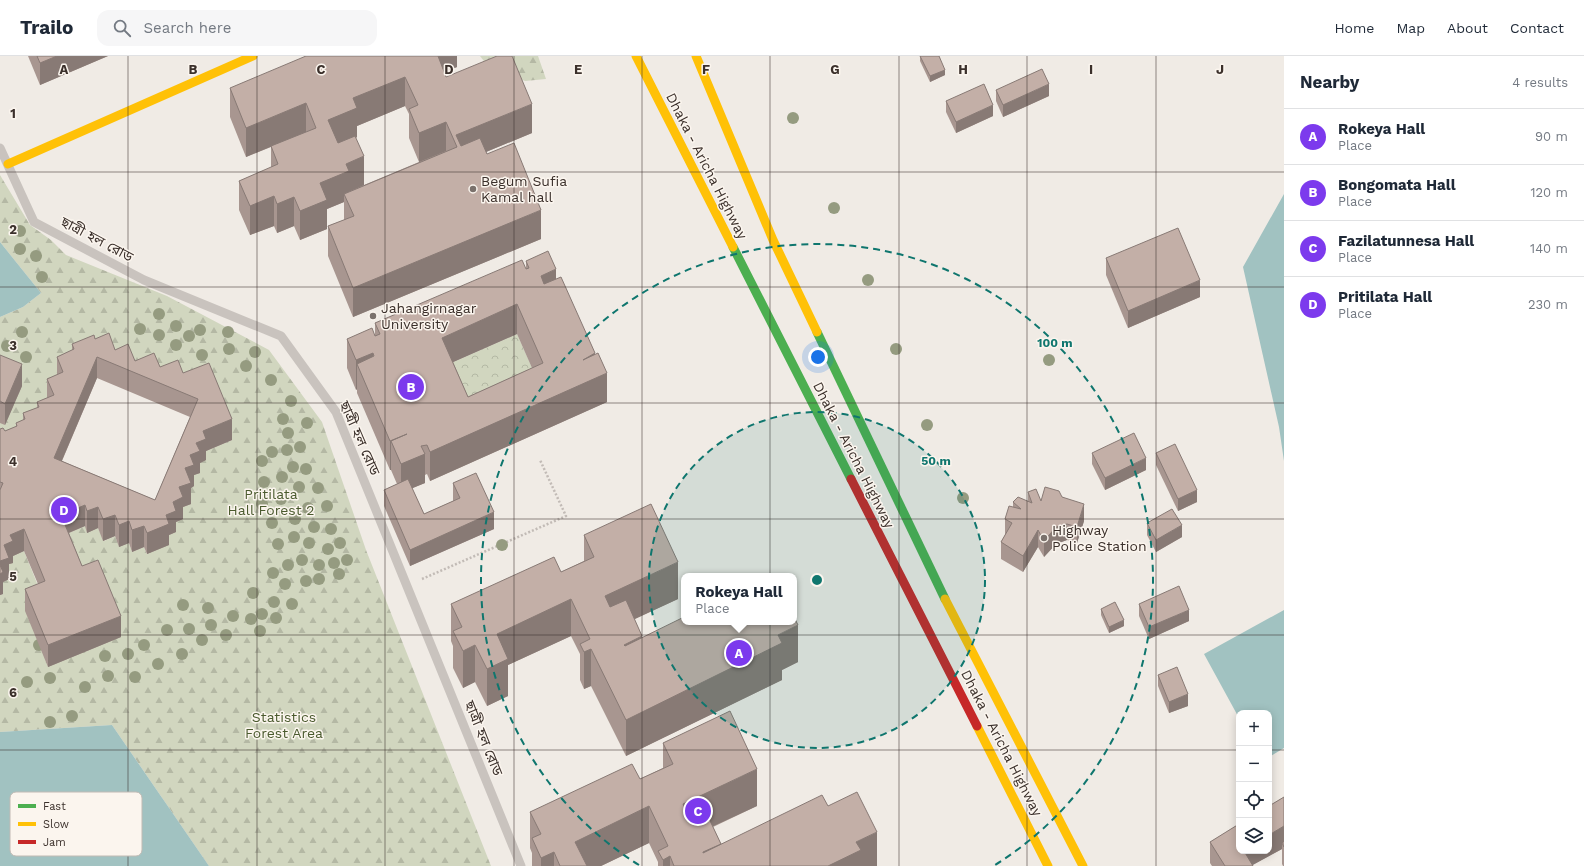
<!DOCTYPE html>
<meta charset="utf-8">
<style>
:root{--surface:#fff;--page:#f6f6f7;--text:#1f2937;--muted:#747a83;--line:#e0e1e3;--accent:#7c3aed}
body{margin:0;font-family:"Work Sans","Noto Sans Bengali",sans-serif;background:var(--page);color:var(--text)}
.controls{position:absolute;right:12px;bottom:12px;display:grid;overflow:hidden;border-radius:8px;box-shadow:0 2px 10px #0003}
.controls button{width:36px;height:36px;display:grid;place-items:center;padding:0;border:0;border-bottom:1px solid var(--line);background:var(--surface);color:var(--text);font:20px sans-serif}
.you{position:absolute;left:818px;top:301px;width:14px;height:14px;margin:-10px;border:3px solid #fff;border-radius:50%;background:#1a73e8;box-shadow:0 0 0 6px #1a73e833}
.badge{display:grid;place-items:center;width:26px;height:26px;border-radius:50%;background:var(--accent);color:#fff;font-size:13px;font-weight:700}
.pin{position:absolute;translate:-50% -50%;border:2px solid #fff;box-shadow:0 1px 4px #0006}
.popup{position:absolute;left:681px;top:517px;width:116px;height:52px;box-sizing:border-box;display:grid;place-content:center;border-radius:8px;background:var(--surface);filter:drop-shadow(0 1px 3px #0005);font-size:13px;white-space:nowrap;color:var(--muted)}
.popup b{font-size:15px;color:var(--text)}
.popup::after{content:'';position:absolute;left:50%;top:100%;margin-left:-8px;border:8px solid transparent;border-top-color:var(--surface)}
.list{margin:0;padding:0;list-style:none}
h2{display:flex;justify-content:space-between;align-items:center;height:52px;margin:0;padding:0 16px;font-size:17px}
h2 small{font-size:13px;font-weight:400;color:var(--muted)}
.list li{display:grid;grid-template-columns:26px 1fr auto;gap:12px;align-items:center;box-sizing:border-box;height:56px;padding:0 16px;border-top:1px solid var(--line)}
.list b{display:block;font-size:15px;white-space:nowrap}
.list p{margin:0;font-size:13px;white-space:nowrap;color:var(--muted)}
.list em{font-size:13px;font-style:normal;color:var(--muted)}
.icon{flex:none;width:22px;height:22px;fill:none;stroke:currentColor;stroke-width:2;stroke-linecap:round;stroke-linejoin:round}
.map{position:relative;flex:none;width:1284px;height:810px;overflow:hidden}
header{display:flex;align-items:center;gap:24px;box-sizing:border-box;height:56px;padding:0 20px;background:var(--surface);border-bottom:1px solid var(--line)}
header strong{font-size:19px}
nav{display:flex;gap:22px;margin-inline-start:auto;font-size:14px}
.search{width:280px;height:36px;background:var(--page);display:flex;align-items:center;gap:10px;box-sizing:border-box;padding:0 14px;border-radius:12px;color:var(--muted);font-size:15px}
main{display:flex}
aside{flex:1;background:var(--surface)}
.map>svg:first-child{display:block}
.forest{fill:url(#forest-firs)}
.park{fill:url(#park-crowns)}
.water{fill:#a1c2c1}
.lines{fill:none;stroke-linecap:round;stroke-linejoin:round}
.path{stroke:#c2bbb6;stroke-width:2.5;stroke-dasharray:2 2;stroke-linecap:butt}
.lane{stroke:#c9c3be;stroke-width:9}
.fast{stroke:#4caf50;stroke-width:9}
.slow{stroke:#ffc107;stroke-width:9}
.jam{stroke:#c62828;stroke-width:9}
.tree{fill:#959b80}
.wall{fill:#a89690;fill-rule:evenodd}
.shaded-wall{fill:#887a75}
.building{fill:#c3afa7;stroke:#887a75;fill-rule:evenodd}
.grid{fill:none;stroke:#3b302b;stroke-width:1;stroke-opacity:0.55}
.ring{fill:none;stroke:#0f766e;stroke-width:2;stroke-dasharray:7 5}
.poi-dot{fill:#7a716c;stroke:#fbf5ee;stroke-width:1.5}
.labels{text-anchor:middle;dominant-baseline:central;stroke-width:3;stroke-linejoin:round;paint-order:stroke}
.street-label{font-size:14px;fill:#3b302b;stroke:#fbf5ee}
.poi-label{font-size:14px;fill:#3b302b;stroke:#fbf5ee;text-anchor:start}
.park-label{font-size:14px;fill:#4a5a2e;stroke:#fbf5ee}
.key{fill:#fbf5ee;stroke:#c1bab4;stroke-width:1}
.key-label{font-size:11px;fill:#3b302b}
.grid-label{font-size:13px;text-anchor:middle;font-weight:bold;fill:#3b302b;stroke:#fbf5ee;stroke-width:3;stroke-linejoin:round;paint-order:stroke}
.centre{fill:#0f766e;stroke:#fbf5ee;stroke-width:2}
.ring-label{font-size:12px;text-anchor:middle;font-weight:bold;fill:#0f766e;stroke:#fbf5ee;stroke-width:3;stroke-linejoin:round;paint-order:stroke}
</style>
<header>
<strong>Trailo</strong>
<div class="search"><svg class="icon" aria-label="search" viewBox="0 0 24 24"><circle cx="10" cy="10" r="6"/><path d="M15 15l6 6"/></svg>Search here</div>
<nav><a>Home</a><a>Map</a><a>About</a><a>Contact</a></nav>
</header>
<main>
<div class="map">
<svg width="1284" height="810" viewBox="0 0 1284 810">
<defs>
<pattern id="forest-firs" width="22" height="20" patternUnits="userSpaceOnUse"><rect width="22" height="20" fill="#d1d6bf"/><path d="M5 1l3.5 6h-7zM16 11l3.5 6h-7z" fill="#b4b8a4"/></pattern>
<pattern id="park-crowns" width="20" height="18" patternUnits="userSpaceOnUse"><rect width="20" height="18" fill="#d1d6bf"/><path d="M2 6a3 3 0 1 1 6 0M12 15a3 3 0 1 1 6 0" fill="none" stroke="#b4b8a4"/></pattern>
</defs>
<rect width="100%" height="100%" fill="#f0ebe5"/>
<g class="forest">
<path d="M480 0H538L546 23 525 25 487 9Z"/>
<path d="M0 119 30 169 51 184 66 199 167 240 269 294 322 366 366 494 491 810H209L112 669 0 676V539L3 538C0 528 2 510 10 502 13 498 20 497 24 495L45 547 82 531 61 480 85 470 98 472 104 485 115 480 119 490 129 487 132 496 144 491 147 498 166 480 179 453 190 421 203 396 232 384 108 299 0 395V261L23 251 41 237 0 186Z"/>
</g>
<path class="park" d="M517 278 543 336 468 370 442 311Z"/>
<g class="water">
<path d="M1284 138V405L1279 371 1243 211Z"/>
<path d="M0 186 41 237 23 251 0 261Z"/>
<path d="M1284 554V692L1269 701V657H1239V662L1204 598Z"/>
<path d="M112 669 209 810H0V676Z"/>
</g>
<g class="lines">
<path class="path" d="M422 523 566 460 540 404"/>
<path class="lane" d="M0 92 34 166 144 224 281 280 336 356 521 810"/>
<g class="fast">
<path d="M733 191 851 423"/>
<path d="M817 276 945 543"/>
</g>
<g class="slow">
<path d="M636 0 733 191"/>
<path d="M696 0 773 184 817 276"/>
<path d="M8 108 253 0"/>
<path d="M945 543 1083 810"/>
<path d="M977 670 1048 810"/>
</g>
<path class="jam" d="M851 423 977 670"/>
</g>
<g class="tree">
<circle cx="793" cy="62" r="6"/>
<circle cx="834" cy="152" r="6"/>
<circle cx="20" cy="175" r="6"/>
<circle cx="20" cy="193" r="6"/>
<circle cx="36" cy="200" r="6"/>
<circle cx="42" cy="221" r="6"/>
<circle cx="868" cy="224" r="6"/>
<circle cx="159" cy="258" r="6"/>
<circle cx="176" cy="270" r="6"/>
<circle cx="140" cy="273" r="6"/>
<circle cx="200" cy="274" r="6"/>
<circle cx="22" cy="276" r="6"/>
<circle cx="228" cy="276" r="6"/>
<circle cx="159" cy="279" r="6"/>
<circle cx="189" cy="280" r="6"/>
<circle cx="176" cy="289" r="6"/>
<circle cx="7" cy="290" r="6"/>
<circle cx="229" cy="293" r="6"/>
<circle cx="896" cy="293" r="6"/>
<circle cx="255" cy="296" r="6"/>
<circle cx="202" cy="299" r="6"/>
<circle cx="26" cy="301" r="6"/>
<circle cx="1049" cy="304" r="6"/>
<circle cx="246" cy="310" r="6"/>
<circle cx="271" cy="324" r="6"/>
<circle cx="291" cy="345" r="6"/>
<circle cx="283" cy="363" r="6"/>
<circle cx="307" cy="367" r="6"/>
<circle cx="927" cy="369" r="6"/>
<circle cx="288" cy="377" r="6"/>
<circle cx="300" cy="391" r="6"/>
<circle cx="287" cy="394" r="6"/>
<circle cx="272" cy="396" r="6"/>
<circle cx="262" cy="405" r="6"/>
<circle cx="293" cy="411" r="6"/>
<circle cx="306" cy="413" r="6"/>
<circle cx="282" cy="421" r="6"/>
<circle cx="264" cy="426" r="6"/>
<circle cx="299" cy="431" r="6"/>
<circle cx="318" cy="432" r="6"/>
<circle cx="963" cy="442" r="6"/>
<circle cx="281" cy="443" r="6"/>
<circle cx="262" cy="448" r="6"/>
<circle cx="327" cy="450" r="6"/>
<circle cx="308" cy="452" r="6"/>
<circle cx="295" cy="463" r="6"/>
<circle cx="272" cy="467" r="6"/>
<circle cx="314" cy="471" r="6"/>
<circle cx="331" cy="473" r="6"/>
<circle cx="294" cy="481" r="6"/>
<circle cx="309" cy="487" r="6"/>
<circle cx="340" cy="487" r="6"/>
<circle cx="278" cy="488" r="6"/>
<circle cx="502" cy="489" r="6"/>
<circle cx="328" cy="493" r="6"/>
<circle cx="302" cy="504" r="6"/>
<circle cx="347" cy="504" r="6"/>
<circle cx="334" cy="507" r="6"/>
<circle cx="288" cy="509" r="6"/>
<circle cx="319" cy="509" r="6"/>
<circle cx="273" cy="517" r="6"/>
<circle cx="339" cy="518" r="6"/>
<circle cx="319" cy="523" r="6"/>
<circle cx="306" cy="525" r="6"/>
<circle cx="285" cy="528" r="6"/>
<circle cx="253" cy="537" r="6"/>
<circle cx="274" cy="546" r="6"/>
<circle cx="292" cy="548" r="6"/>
<circle cx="183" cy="549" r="6"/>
<circle cx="208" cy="552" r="6"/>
<circle cx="262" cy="558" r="6"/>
<circle cx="233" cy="560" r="6"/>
<circle cx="276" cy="562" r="6"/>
<circle cx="251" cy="563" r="6"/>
<circle cx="211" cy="569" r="6"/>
<circle cx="189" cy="573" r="6"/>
<circle cx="167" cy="574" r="6"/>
<circle cx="260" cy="575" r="6"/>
<circle cx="226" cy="579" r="6"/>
<circle cx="202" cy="584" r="6"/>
<circle cx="39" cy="589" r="6"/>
<circle cx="144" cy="589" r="6"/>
<circle cx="128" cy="598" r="6"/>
<circle cx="182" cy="598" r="6"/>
<circle cx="105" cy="600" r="6"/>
<circle cx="158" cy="608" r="6"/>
<circle cx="108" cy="620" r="6"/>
<circle cx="135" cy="621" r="6"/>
<circle cx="50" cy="622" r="6"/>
<circle cx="27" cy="626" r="6"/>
<circle cx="85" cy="631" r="6"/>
<circle cx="72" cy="660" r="6"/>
<circle cx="50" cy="666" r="6"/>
</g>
<g class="wall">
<path d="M28 0H108L40 29Z"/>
<path d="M457 0V11L444 16 446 21 532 77 486 96 541 183 353 261 328 200V170L344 164V146L327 153V173L300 184 294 170 277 177 274 170 250 179 239 154V125L271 112V91L246 101 230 61V32ZM405 50 409 58V82L419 106 364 129 356 82 357 81V70Z"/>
<path d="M920 0H939L945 19 930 26 920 5Z"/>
<path d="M996 34 1049 40 1003 61 996 45Z"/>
<path d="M946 45 993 60 956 77 946 56Z"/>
<path d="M1106 202 1200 241 1128 272 1106 219Z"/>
<path d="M526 205 556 223 595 299 607 346 430 425 427 418 425 419V427L412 432 424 458 453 445V427L494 473 410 510 384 450V434L397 428 391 414H390L357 337V333L356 334 347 312V283L375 279V267L526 213ZM517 278 532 312 468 341 453 306Z"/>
<path d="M95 283 135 305 183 317 232 384 206 395V404L200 407V417L194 419V430L191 432V448L183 451V463L176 466V476L169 479V489L147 498 144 491 132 496 129 487 119 491 115 480 103 485 98 472 87 477 85 470 69 477 82 510 121 581 48 611 25 555V533L38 528 24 495 13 500V507L9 508V523L3 526V538L0 539V373L5 375 16 371V367L23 364V357L37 352V346L47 342V323L57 319V301L72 294V288ZM97 322 190 361 155 444 62 405Z"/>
<path d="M0 299 22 330 5 369 0 367Z"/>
<path d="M1092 397 1146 414 1105 434 1092 408Z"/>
<path d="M1156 397 1197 446 1178 455 1156 409Z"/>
<path d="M1028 436 1041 445 1062 441 1084 465 1077 487 1067 484 1056 488 1044 501 1038 491 1023 516 1001 503V486L1005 479V463L1013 451V446L1028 445Z"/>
<path d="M1147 467 1182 481 1156 496 1147 479Z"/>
<path d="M584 479 678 543 634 563 642 581 798 606 782 614V624L626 700 591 630 584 633 580 624V598L571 580 508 609V640L487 650 475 626 463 632 453 612V590L451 585V548L561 516 584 505Z"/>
<path d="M1139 548 1189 565 1149 583 1139 560Z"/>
<path d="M1101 553 1124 570 1109 577 1101 559Z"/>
<path d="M1158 619 1188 650 1169 657 1158 630Z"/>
<path d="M663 687 757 750 713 771 721 788 828 750 877 810H658V806L649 787 601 810H532V797L530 792V756L640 723 663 712Z"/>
<path d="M1284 741V810H1283L1282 808V793L1252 809 1253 810H1212L1210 807V786Z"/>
</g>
<g class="shaded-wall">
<path d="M57 0H108L40 29V7Z"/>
<path d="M434 0H457V11L434 20Z"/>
<path d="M945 14V19L930 26V20Z"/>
<path d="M405 21V50L357 70V81L328 93V64L353 42Z"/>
<path d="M1049 28V40L1003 61V49Z"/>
<path d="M306 47V76L246 101V72Z"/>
<path d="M532 48V77L457 108 456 79Z"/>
<path d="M993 49V60L956 77V66Z"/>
<path d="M446 66V95L419 106V77Z"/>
<path d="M364 100V129L344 138V146L327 153V173L300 184V155L320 127 346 108Z"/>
<path d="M274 140V170L250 179V150Z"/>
<path d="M294 141V170L277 177V148Z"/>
<path d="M541 154V183L353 261V232Z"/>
<path d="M556 213V242L541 249V220Z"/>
<path d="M1200 224V241L1128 272V255Z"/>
<path d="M517 248V278L442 311V282Z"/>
<path d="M373 297V326L357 308V333L356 334V304Z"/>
<path d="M595 297V322L607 317V346L430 425V396Z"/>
<path d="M97 301V322L54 423V402Z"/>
<path d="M22 308V330L5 369V348Z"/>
<path d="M232 363V384L206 395V404L200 407V417L194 419V430L191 432V448L183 451V463L176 466V476L169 479V489L147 498V477L166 459 179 431 185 412 190 399 203 375Z"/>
<path d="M407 378 425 398V427L401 437V408L391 385V414H390V385Z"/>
<path d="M1146 402V414L1105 434V422Z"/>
<path d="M1197 434V446L1178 455V443Z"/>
<path d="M1084 448V465L1077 487V471Z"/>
<path d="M85 449V470L61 480V459Z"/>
<path d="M98 451V472L87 477V455Z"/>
<path d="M494 456V473L410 510V494Z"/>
<path d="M115 459V480L103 485V463Z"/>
<path d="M129 465V487L119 491V469Z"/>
<path d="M1067 468V484L1056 488 1044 501V485L1056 471Z"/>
<path d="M1182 469V481L1156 496V484Z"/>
<path d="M144 470V491L132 496V474Z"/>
<path d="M24 473V495L13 500V507L9 508V523L3 526V538L0 539V505L4 489 10 479Z"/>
<path d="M1038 474V491L1023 516V500Z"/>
<path d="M678 506V543L605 577V540Z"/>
<path d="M571 543V580L508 609V640L487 650V613L497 578Z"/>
<path d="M1189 554V565L1149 583V571Z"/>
<path d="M121 560V581L48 611V589Z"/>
<path d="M1124 564V570L1109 577V571Z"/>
<path d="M798 569V606L782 614V624L626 700V664L778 579Z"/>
<path d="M642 580V617L624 589Z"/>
<path d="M475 589V626L463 632V595Z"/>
<path d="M591 593V630L584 633V596Z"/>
<path d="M1188 638V650L1169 657V646Z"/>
<path d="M757 713V750L683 784V748Z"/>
<path d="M649 750V787L601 810H575V786Z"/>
<path d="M1284 770V791L1282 787V793L1251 810 1243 795H1269V779Z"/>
<path d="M877 776V810H828L856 786Z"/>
<path d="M721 788V810L703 796Z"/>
<path d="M554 796V810H541V802Z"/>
<path d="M670 800V810H663V804Z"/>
</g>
<g class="building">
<path d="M37 0H57L40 7Z"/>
<path d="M306 0H438L446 21 497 0H512L532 48 456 79 461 90 480 82 487 98 514 87 541 154 353 232 328 170 354 160 344 138 457 91 446 66 419 77 409 53 418 49 405 21 353 42 357 52 328 64 338 87 355 80 364 100 346 108 349 115 320 127 327 144 300 155 294 141 277 148 274 140 250 150 239 125 278 108 271 90 316 72 306 47 246 72 230 32Z"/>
<path d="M920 0H939L945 14 930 20Z"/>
<path d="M1042 13 1049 28 1003 49 996 34Z"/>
<path d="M984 28 993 49 956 66 946 45Z"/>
<path d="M1178 172 1200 224 1128 255 1106 202Z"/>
<path d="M548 195 556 213 541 220 544 228 561 221 595 297 583 304 598 297 607 317 430 396 427 389 421 390 425 398 401 408 391 385 407 378 390 385 357 308 374 300 373 297 356 304 347 283 372 272 375 280 380 278 375 267 522 204 526 213 529 212 526 205ZM517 248 543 307 468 341 442 282Z"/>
<path d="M109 277 115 294 128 288 135 305 154 297 160 311 178 304 183 317 209 307 232 363 203 375 206 383 196 387 200 395 190 399 194 409 185 412 191 427 179 431 183 441 173 446 176 455 166 459 169 468 147 477 144 470 132 474 129 465 119 469 115 459 103 463 98 451 87 455 85 449 61 459 82 510 98 504 121 560 48 589 25 533 45 525 24 473 10 479 13 485 4 489 9 502 0 505V434L3 427 0 426V373L3 372 5 375 17 370 16 367 25 363 23 357 39 351 37 346 54 339 47 323 63 316 57 301 74 293 72 288 94 279 95 283ZM97 301 198 343 155 444 54 402Z"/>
<path d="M0 299 22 308 5 348 0 345Z"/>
<path d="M1134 377 1146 402 1105 422 1092 397Z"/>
<path d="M1175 388 1197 434 1178 443 1156 397Z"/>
<path d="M476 417 494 456 410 494 384 434 408 423 424 458 460 442 453 427Z"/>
<path d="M1045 431 1059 435 1062 441 1084 448 1077 471 1067 468 1056 471 1044 485 1038 474 1023 500 1001 486 1012 467 1005 463 1009 450 1021 453 1013 446 1018 441 1032 447 1028 436 1036 433 1041 445Z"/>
<path d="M651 448 678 506 605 540 610 551 626 544 642 580 624 589 625 590 684 561V566H794V561L798 569 778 579 782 587 626 664 591 593 584 596 580 588 590 583 571 543 497 578 508 603 487 613 475 589 463 595 453 575 462 571 451 548 554 501 561 516 594 501 584 479Z"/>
<path d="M1172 453 1182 469 1156 484 1147 467Z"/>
<path d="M0 509 3 516 0 518Z"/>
<path d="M1179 530 1189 554 1149 571 1139 548Z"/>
<path d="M1115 546 1124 564 1109 571 1101 553Z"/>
<path d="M1177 611 1188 638 1169 646 1158 619Z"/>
<path d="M730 655 757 713 683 748 689 759 704 752 721 788 703 796V797L822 739 828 750 857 736 877 776 856 786 861 794 828 810H674L670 800 663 804 658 795 668 790 649 750 575 786 587 810H560L554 796 541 802 532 782 541 778 530 756 632 708 640 723 673 708 663 687Z"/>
<path d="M1284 741V770L1269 779V750Z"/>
<path d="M1239 768V795H1244L1253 810H1225L1210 786Z"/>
<path d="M1284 785V791L1282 787Z"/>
</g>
<path class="grid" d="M128 0V810M257 0V810M385 0V810M514 0V810M642 0V810M770 0V810M899 0V810M1027 0V810M1156 0V810M0 116H1284M0 231H1284M0 347H1284M0 463H1284M0 579H1284M0 694H1239M1269 694H1284"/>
<circle cx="817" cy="524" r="168" fill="#0f766e" fill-opacity=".12"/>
<g class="ring">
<circle cx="817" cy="524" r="168"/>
<path d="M639 809A336 336 0 1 1 995 809"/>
</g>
<g class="poi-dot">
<circle cx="473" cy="133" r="4"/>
<circle cx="373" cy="260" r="4"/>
<circle cx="1044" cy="482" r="4"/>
</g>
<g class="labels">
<g class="street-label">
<text transform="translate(707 110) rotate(63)">Dhaka - Aricha Highway</text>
<text transform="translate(97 183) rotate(28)">ছাত্রী হল রোড</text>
<text transform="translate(360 382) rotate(66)">ছাত্রী হল রোড</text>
<text transform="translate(854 399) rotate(63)">Dhaka - Aricha Highway</text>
<text transform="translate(484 682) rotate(68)">ছাত্রী হল রোড</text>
<text transform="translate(1002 687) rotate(63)">Dhaka - Aricha Highway</text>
</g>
<g class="poi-label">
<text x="481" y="125">Begum Sufia<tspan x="481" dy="16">Kamal hall</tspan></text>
<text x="381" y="252">Jahangirnagar<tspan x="381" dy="16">University</tspan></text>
<text x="1052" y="474">Highway<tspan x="1052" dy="16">Police Station</tspan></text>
</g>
<g class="park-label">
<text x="271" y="438">Pritilata<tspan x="271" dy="16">Hall Forest 2</tspan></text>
<text x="284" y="661">Statistics<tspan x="284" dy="16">Forest Area</tspan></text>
</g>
</g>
<rect x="10" y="736" width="132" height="64" rx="6" class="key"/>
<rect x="18" y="748" width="18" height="4" fill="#4caf50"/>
<rect x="18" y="766" width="18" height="4" fill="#ffc107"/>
<rect x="18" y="784" width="18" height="4" fill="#c62828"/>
<g class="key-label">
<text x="43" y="754">Fast</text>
<text x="43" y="772">Slow</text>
<text x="43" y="790">Jam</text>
</g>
<g class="grid-label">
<text x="64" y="18">A</text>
<text x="193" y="18">B</text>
<text x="321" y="18">C</text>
<text x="449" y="18">D</text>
<text x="578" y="18">E</text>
<text x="706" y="18">F</text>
<text x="835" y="18">G</text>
<text x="963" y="18">H</text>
<text x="1091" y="18">I</text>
<text x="1220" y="18">J</text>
<text x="13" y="62">1</text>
<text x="13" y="178">2</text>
<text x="13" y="294">3</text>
<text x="13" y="410">4</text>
<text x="13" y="525">5</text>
<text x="13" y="641">6</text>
</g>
<circle cx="817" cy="524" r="6" class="centre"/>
<g class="ring-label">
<text x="1055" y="291">100 m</text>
<text x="936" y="409">50 m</text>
</g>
</svg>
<div class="controls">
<button>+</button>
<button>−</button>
<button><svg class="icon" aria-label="locate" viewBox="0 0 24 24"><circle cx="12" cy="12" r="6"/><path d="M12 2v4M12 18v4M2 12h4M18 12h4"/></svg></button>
<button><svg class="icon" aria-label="layers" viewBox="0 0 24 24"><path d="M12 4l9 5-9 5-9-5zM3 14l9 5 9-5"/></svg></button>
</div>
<div class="you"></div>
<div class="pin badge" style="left:739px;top:597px">A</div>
<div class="popup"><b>Rokeya Hall</b>Place</div>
<div class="pin badge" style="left:411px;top:331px">B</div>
<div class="pin badge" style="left:698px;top:755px">C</div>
<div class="pin badge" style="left:64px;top:454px">D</div>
</div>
<aside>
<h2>Nearby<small>4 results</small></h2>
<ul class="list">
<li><span class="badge">A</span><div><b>Rokeya Hall</b><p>Place</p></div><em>90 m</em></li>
<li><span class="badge">B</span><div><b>Bongomata Hall</b><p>Place</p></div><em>120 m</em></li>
<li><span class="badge">C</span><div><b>Fazilatunnesa Hall</b><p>Place</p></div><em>140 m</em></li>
<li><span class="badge">D</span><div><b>Pritilata Hall</b><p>Place</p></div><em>230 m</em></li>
</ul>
</aside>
</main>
